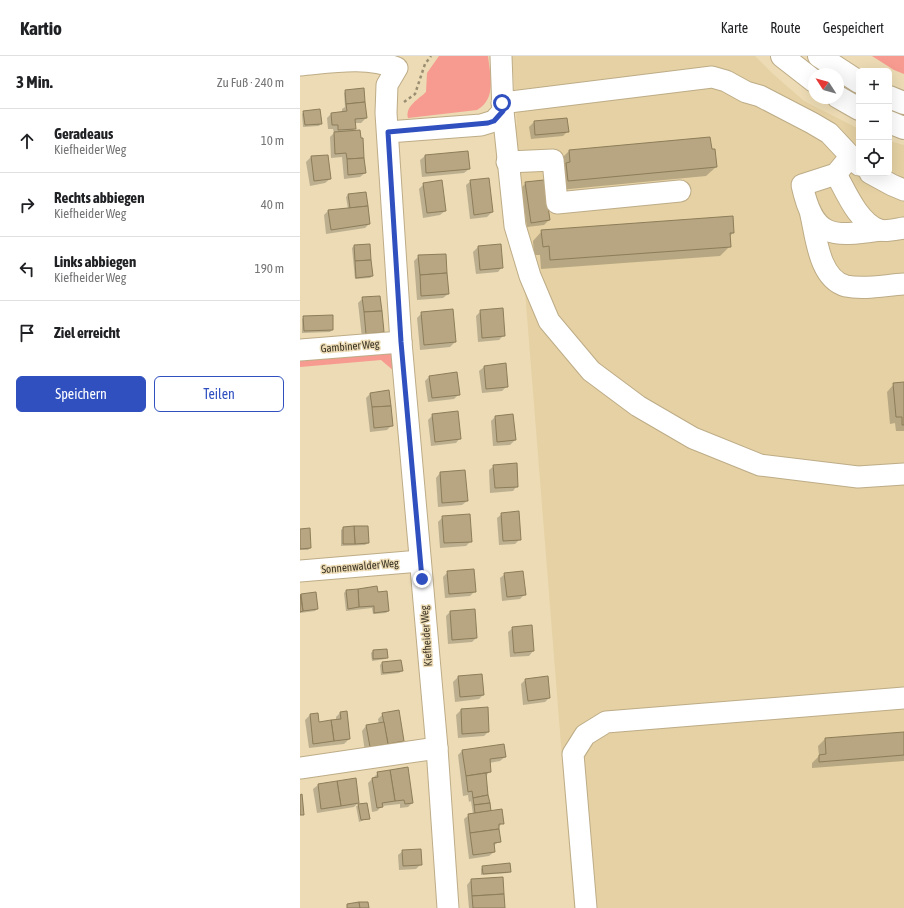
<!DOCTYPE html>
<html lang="de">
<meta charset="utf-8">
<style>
:root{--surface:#fff;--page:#f2f2f2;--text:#202124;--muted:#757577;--line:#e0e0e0;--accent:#3050c0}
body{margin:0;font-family:"Asap Condensed",sans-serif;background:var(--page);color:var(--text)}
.controls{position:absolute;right:12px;top:12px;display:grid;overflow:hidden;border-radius:6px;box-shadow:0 4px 16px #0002}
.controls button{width:36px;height:36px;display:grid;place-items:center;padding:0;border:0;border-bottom:1px solid var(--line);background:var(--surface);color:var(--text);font:20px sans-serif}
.compass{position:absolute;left:508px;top:12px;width:36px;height:36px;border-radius:50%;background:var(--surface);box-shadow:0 4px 16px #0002;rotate:306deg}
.stop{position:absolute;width:12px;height:12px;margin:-9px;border:3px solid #3050c0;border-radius:50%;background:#fff}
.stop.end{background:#3050c0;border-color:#fff;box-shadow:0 1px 4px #0008}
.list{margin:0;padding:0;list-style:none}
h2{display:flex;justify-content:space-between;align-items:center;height:52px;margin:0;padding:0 16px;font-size:17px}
h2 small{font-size:13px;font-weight:400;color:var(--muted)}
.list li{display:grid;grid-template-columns:26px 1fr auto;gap:12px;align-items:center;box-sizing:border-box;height:64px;padding:0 16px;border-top:1px solid var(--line)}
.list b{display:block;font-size:15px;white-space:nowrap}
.list p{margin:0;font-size:13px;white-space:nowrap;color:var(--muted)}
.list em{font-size:13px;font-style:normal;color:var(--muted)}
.actions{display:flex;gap:8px;padding:12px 16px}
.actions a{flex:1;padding:9px 0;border:1px solid var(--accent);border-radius:6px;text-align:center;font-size:14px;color:var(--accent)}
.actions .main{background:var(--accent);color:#fff}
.icon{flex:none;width:22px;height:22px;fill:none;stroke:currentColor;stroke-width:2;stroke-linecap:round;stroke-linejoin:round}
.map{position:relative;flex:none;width:604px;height:852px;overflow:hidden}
header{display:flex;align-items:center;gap:24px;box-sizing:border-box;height:56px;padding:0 20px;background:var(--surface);border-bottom:1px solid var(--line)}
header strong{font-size:19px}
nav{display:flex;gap:22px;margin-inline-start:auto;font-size:14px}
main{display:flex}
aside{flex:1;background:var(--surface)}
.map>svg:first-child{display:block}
.built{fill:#e5d1a3}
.green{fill:#f79a90}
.shadow{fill:#0003}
.building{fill:#b7a681;stroke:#8d7d59}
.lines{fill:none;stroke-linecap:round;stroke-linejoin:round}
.minor-casing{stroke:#bdac87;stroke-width:23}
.highway-casing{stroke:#bdac87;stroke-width:24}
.path{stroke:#9a8e72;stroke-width:2.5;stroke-dasharray:3 3;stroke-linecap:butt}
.minor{stroke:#fff;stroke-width:21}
.highway{stroke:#fff;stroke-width:22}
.route{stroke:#3050c0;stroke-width:5}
.labels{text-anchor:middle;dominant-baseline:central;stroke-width:3;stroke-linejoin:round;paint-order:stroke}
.street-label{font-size:11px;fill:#3a3324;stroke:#ecdbb4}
</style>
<header>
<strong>Kartio</strong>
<nav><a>Karte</a><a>Route</a><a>Gespeichert</a></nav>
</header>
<main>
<aside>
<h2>3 Min.<small>Zu Fuß · 240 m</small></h2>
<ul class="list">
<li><svg class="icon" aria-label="ahead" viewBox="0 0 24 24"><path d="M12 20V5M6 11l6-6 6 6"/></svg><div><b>Geradeaus</b><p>Kiefheider Weg</p></div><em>10 m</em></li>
<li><svg class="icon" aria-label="right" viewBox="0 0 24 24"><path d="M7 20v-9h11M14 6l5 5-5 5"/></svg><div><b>Rechts abbiegen</b><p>Kiefheider Weg</p></div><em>40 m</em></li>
<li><svg class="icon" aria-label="left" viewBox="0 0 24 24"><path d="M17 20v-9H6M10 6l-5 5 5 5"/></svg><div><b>Links abbiegen</b><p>Kiefheider Weg</p></div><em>190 m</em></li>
<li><svg class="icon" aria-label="arrive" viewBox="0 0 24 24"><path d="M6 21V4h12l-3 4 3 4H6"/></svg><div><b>Ziel erreicht</b></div></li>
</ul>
<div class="actions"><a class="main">Speichern</a><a>Teilen</a></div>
</aside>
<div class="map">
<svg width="604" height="852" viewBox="0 0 604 852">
<rect width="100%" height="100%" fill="#ecdbb4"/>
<path class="built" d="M212 0H455L473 18 504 45 559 73V117H589V85L604 89V852H274L224 222 195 75 217 69Z"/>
<g class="green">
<path d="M139 0H188C190 19 197 43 177 54L108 62C105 50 119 43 126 36L127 17Z"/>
<path d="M572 0H604V18L594 14Z"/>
<path d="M90 293 94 315 81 304 0 311V301Z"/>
</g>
<g class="shadow">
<path d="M46 35 66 62 61 67H54V73L51 76 65 117 60 121 44 123 42 101 31 102 30 81 34 77 33 73H28L27 62 31 58 42 57V53L45 51 44 37Z"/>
<path d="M4 56 21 67 19 70 3 71 2 58Z"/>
<path d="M234 66 268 75 263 80 231 83 229 71Z"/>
<path d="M269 95 416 111 406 120 259 134 260 104Z"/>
<path d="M27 100 30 123 25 127 10 130 6 106 11 101Z"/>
<path d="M125 100 169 113 164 117 122 121 120 104Z"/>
<path d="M171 125 192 156 187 161 170 163 166 129Z"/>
<path d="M226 127 249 164 244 169 227 171 221 132Z"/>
<path d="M124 128 145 155 140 159 123 162 119 133Z"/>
<path d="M48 139 69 168 65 172 26 178 24 159 28 155 48 153 46 141Z"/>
<path d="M242 175 433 177 429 181 430 190 420 200 241 213 240 199H234L233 185Z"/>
<path d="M200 189 202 211 198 216 176 218 173 196 178 191Z"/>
<path d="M54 190 72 220 70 222 55 223 52 192Z"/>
<path d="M119 200 148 238 143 242 117 244 114 205Z"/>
<path d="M63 242 83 276 78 280 62 282 58 247Z"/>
<path d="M181 255 204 279 199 284 178 286 176 260Z"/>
<path d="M122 257 155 286 150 291 120 294 117 262Z"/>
<path d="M4 261 32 274 30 276 2 277V263Z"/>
<path d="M184 311 207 330 202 335 182 337 179 315Z"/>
<path d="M130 320 159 338 154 343 128 346 125 325Z"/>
<path d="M604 327V375H596L595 367 590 368 587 336 594 328Z"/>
<path d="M71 337 92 369 87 374 70 376 66 342Z"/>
<path d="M133 359 160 382 156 387 131 390 128 364Z"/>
<path d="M195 361 215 384 210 389 193 390 191 365Z"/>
<path d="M194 410 217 430 213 435 190 437 189 414Z"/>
<path d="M140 417 167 445 162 449 138 451 136 422Z"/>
<path d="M202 458 220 483 215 488 199 489 197 462Z"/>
<path d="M143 461 171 485 166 490 140 492 138 466Z"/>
<path d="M43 472 68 487 65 489 41 490V474Z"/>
<path d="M0 474 10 492 8 494H0Z"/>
<path d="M148 516 175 535 170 540 145 542 143 521Z"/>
<path d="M205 518 225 538 220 543 202 545 200 522Z"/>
<path d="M46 535 77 537 88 555 86 557 73 558 72 552 46 555 44 537Z"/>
<path d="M15 537 17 553 15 555 0 557V539Z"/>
<path d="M150 556 176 582 172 586 148 588 146 560Z"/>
<path d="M213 572 233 595 229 600 210 601 208 576Z"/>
<path d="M86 594 87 601 85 603 72 605 71 597 73 595Z"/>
<path d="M82 607 102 615 99 617 81 619 80 609Z"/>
<path d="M181 619 183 639 179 643 155 646 153 626 158 621Z"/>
<path d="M225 624 249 642 245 646 223 649 221 628Z"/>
<path d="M161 654 188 676 184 680 158 682 156 659Z"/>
<path d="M98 655 103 685 99 690 65 696 62 675 66 670 79 668 78 663 83 658Z"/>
<path d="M40 657 49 683 44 688 9 692 5 664 10 659H17L18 667 36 665V661Z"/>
<path d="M604 677V705L512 712V707L519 700 518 690 525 683Z"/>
<path d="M162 695 205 701 200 705 189 707 190 715 186 720 190 756 202 767 198 772 200 785 193 790 194 796 189 800 169 803 164 763 169 759 173 758 171 745 169 746 168 739 163 740 158 699Z"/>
<path d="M78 717 112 747 108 751 100 752V748L82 750 77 755 72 756 68 727Z"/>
<path d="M55 723 58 747 54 751 17 757 13 733 18 729Z"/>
<path d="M66 748 69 762 59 766 56 750Z"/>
<path d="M103 795 121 808 116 813 99 814 98 799Z"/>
<path d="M183 810 210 815 208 817 181 819V813Z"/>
<path d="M171 824 204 852H169L167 829Z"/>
</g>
<g class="building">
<path d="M64 32 65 46 46 48 45 34Z"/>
<path d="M65 46 67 62 55 63 56 73 38 74V69H32L31 57 47 55 46 48Z"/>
<path d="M20 53 22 68 5 69 3 55Z"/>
<path d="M267 62 269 76 235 79 234 65Z"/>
<path d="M60 74 61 82H63L64 102 47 103 46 97 35 98 34 76Z"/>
<path d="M410 81 412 93H415L417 111 268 125 266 107 270 106 269 94Z"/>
<path d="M168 95 170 113 126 117 125 99Z"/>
<path d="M28 99 31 123 14 125 11 100Z"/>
<path d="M64 102 66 117 48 119 47 103Z"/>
<path d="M189 122 193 156 174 159 170 124Z"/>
<path d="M142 124 146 155 127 157 123 127Z"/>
<path d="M244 124 250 164 231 167 225 126Z"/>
<path d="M66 136 68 150 50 152 48 138Z"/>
<path d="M68 150 70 168 31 174 28 154Z"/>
<path d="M433 160 434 177H430L431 191 250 204 249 190 243 191 241 174Z"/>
<path d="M70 188 71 204 55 205 54 189Z"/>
<path d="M201 188 203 212 180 214 178 190Z"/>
<path d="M146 198 147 217 120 219 118 199Z"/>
<path d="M71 204 73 220 56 222 55 205Z"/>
<path d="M147 217 149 238 121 240 120 219Z"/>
<path d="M80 240 82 255 64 256 62 241Z"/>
<path d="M203 252 205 280 182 282 180 254Z"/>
<path d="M153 253 156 286 124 289 121 256Z"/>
<path d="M82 255 84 276 66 278 64 256Z"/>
<path d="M33 259V274L4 275 3 260Z"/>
<path d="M206 307 208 331 186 333 184 310Z"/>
<path d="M157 316 160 339 132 342 129 320Z"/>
<path d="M604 326V369H602V361H596L593 327Z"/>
<path d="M89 334 91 350 72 351 70 337Z"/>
<path d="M91 350 93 370 74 372 72 351Z"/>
<path d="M158 355 161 383 135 386 132 358Z"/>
<path d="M213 358 216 384 197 386 195 360Z"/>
<path d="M217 407 218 431 195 432 193 409Z"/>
<path d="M165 414 168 445 142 447 140 416Z"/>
<path d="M219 455 221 484 203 485 201 457Z"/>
<path d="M170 458 172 486 144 487 142 460Z"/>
<path d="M54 470H68L69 487 55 488Z"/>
<path d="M54 470 55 488H43V471Z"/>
<path d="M10 472 11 492 0 493V473Z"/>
<path d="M174 513 176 536 149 538 147 515Z"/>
<path d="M223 515 226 539 207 541 204 517Z"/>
<path d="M77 530 78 536 87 535 89 555 74 557V550L59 551 58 533Z"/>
<path d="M58 533 59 551 48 553 46 534Z"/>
<path d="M16 536 18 553 3 555 1 538Z"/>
<path d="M0 538 3 555 0 556Z"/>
<path d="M175 553 177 582 152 584 150 555Z"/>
<path d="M232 569 234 595 214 597 212 571Z"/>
<path d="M87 593 88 602 73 603V594Z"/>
<path d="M101 604 103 615 83 617 82 606Z"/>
<path d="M182 618 184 639 160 641 158 620Z"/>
<path d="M248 620 250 642 228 645 225 623Z"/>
<path d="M188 651 189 676 162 678 161 653Z"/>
<path d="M99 654 104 685 88 688 82 657Z"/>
<path d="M47 655 50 683 34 685 31 664 41 663 40 656Z"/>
<path d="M18 657 19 666 31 664 34 685 13 688 10 658Z"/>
<path d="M84 666 88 688 70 691 66 669Z"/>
<path d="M604 676V699L519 706V699L526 698 525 682Z"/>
<path d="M204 688 206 701 190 703 191 716 166 720 162 694Z"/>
<path d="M108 711 113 747 105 748 104 744 95 745 90 714Z"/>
<path d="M90 714 95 745 82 747 83 751 77 752 72 722 78 721 77 716Z"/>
<path d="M186 717 188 739 173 742 172 735 168 736 166 720Z"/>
<path d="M56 722 59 747 41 750 37 725Z"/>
<path d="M37 725 41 750 21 753 18 728Z"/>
<path d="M2 738 4 759H0V739Z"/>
<path d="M188 739 190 747 174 749 173 742Z"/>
<path d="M67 747 70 763 61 764 58 748Z"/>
<path d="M190 747 191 755 175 757 174 749Z"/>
<path d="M202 753 204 768H199V773L170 777 168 758Z"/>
<path d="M199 773 201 786 194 787 195 796 173 799 170 777Z"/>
<path d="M121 793 122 809 103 810 102 794Z"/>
<path d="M210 807 211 816 183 818 182 810Z"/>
<path d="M203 821 204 838 172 840 171 823Z"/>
<path d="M204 838 205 852H173L172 840Z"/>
<path d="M59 846 60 852H47V848Z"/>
<path d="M59 846H68L69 852H60Z"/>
</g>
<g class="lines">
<g class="minor-casing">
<g id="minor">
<path d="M0 9C33 6 66 0 97 12L87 29 86 57 101 286 137 692 148 852"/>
<path d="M202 47 412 21 426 25 446 36 460 40 512 67 529 77 559 109"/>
<path d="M203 55 215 170 230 220 249 265 291 315 338 350 393 382 460 409 558 421 604 418"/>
<path d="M88 76 181 69 194 65 203 55 201 0"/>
<path d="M550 101 536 118 502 129C514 183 532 181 580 174"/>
<path d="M207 106 253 104 257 147 380 135"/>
<path d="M570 117 592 129 604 134"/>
<path d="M536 118C546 136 558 166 579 174 586 176 597 173 604 172"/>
<path d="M511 159C516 180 519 223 546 230 564 234 586 229 604 228"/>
<path d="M0 294 101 286"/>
<path d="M0 515 120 505"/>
<path d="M0 712 137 692"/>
<path d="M286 852 273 698 285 679 306 666 604 642"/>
</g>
</g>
<g class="highway-casing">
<g id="highway">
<path d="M482 0 514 25"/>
<path d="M519 0 559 26"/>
<path d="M538 41 559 53"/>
<path d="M589 41 604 47"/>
<path d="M589 66 604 72"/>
</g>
</g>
<path class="path" d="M104 46 115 38 125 8 131 0"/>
<use href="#minor" class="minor"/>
<use href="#highway" class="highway"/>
</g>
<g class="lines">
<path class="route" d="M122 523 101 286 88 76 188 67 194 65 203 55 202 47"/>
</g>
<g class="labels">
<g class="street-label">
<text transform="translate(50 290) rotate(-5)">Gambiner Weg</text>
<text transform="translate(60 510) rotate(-5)">Sonnenwalder Weg</text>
<text transform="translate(126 580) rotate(-94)">Kiefheider Weg</text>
</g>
</g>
</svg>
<div class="controls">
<button>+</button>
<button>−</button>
<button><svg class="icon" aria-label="locate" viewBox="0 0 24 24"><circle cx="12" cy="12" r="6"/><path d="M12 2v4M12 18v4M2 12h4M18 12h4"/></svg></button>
</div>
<svg class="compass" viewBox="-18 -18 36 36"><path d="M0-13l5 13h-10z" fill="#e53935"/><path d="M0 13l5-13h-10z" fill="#757577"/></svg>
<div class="stop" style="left:202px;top:47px"></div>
<div class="stop end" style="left:122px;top:523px"></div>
</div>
</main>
